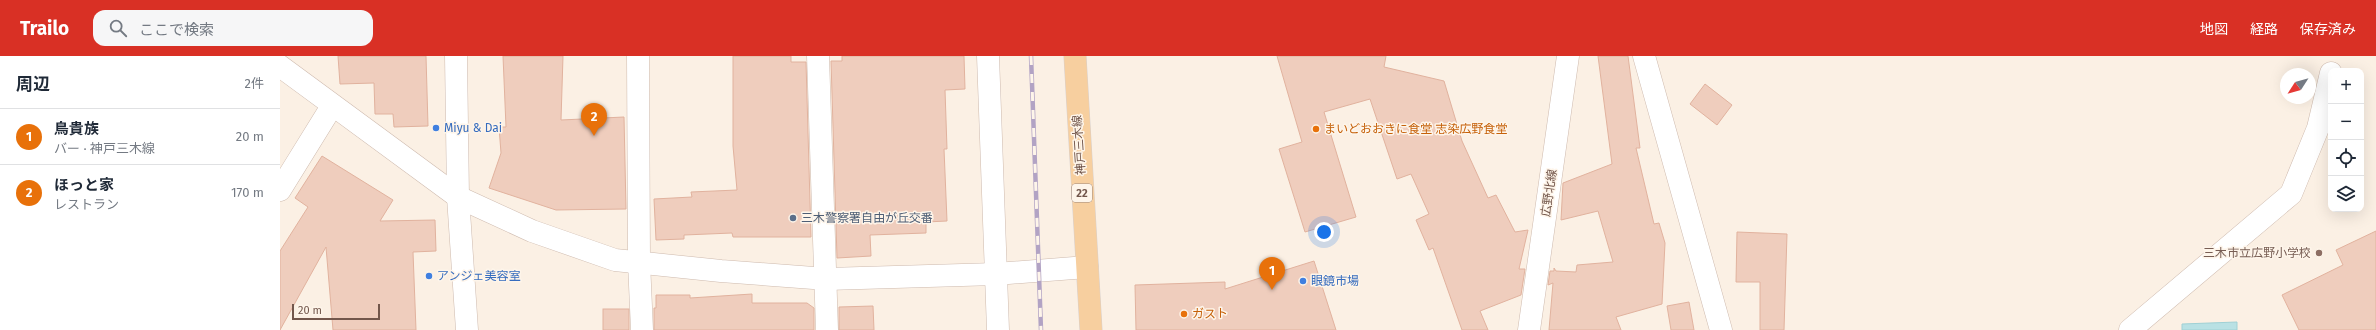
<!DOCTYPE html>
<html lang="ja">
<meta charset="utf-8">
<style>
:root{--surface:#fff;--page:#f6f6f7;--text:#1f2937;--muted:#747a83;--line:#e0e1e3;--accent:#d93025}
body{margin:0;font-family:"Fira Sans","Noto Sans JP",sans-serif;background:var(--page);color:var(--text)}
.controls{position:absolute;right:12px;top:12px;display:grid;overflow:hidden;border-radius:8px;box-shadow:0 4px 16px #0002}
.controls button{width:36px;height:36px;display:grid;place-items:center;padding:0;border:0;border-bottom:1px solid var(--line);background:var(--surface);color:var(--text);font:20px sans-serif}
.compass{position:absolute;left:2000px;top:12px;width:36px;height:36px;border-radius:50%;background:var(--surface);box-shadow:0 4px 16px #0002;rotate:234deg}
.scale{position:absolute;left:12px;bottom:10px;width:88px;box-sizing:border-box;padding-left:4px;border:2px solid #72564b;border-top:0;font-size:11px;line-height:14px;white-space:nowrap;color:#72564b;-webkit-text-stroke:3px #fef5ea;paint-order:stroke}
.you{position:absolute;left:1044px;top:176px;width:14px;height:14px;margin:-10px;border:3px solid #fff;border-radius:50%;background:#1a73e8;box-shadow:0 0 0 6px #1a73e833}
.badge{display:grid;place-items:center;width:26px;height:26px;border-radius:50%;background:var(--accent);color:#fff;font-size:13px;font-weight:700}
.pin{position:absolute;translate:-50% -33px;filter:drop-shadow(0 1px 2px #0008)}
.pin::after{content:'';position:absolute;top:21px;width:14px;height:12px;background:inherit;clip-path:polygon(0 0,100% 0,50% 100%)}
.list{margin:0;padding:0;list-style:none}
h2{display:flex;justify-content:space-between;align-items:center;height:52px;margin:0;padding:0 16px;font-size:17px}
h2 small{font-size:13px;font-weight:400;color:var(--muted)}
.list li{display:grid;grid-template-columns:26px 1fr auto;gap:12px;align-items:center;box-sizing:border-box;height:56px;padding:0 16px;border-top:1px solid var(--line)}
.list b{display:block;font-size:15px;white-space:nowrap}
.list p{margin:0;font-size:13px;white-space:nowrap;color:var(--muted)}
.list em{font-size:13px;font-style:normal;color:var(--muted)}
.icon{flex:none;width:22px;height:22px;fill:none;stroke:currentColor;stroke-width:2;stroke-linecap:round;stroke-linejoin:round}
.map{position:relative;flex:none;width:2096px;height:274px;overflow:hidden}
header{display:flex;align-items:center;gap:24px;box-sizing:border-box;height:56px;padding:0 20px;background:var(--accent);color:#fff}
header strong{font-size:19px}
nav{display:flex;gap:22px;margin-inline-start:auto;font-size:14px}
.search{width:280px;height:36px;background:var(--page);display:flex;align-items:center;gap:10px;box-sizing:border-box;padding:0 14px;border-radius:12px;color:var(--muted);font-size:15px}
main{display:flex}
aside{flex:1;background:var(--surface)}
.map>svg:first-child{display:block}
.water{fill:#b9e1e4;stroke:#a0d1d5}
.building{fill:#efcdbd;stroke:#e1b29e}
.lines{fill:none;stroke-linecap:round;stroke-linejoin:round}
.minor-casing{stroke:#cebaae;stroke-width:23}
.tertiary-casing{stroke:#cebaae;stroke-width:23}
.primary-casing{stroke:#d8d0cd;stroke-width:23}
.minor{stroke:#fff;stroke-width:22}
.tertiary{stroke:#fff;stroke-width:22}
.primary{stroke:#f7cf9f;stroke-width:22}
.rail-casing{stroke:#b2a3c4;stroke-width:4.5}
.rail{stroke:#fef5ea;stroke-width:3;stroke-dasharray:9;stroke-linecap:butt}
.shop-dot{fill:#3f7fe0;stroke:#fef5ea;stroke-width:1.5}
.food-dot{fill:#e8710a;stroke:#fef5ea;stroke-width:1.5}
.service-dot{fill:#5c6f8a;stroke:#fef5ea;stroke-width:1.5}
.education-dot{fill:#8d6e63;stroke:#fef5ea;stroke-width:1.5}
.labels{text-anchor:middle;dominant-baseline:central;stroke-width:3;stroke-linejoin:round;paint-order:stroke}
.shield{fill:#fef5ea;stroke:#9c867b;stroke-width:1}
.shield-label{font-size:11px;font-weight:bold;fill:#72564b}
.shop-label{font-size:12px;fill:#366cbe;stroke:#fef5ea;text-anchor:start}
.food-label{font-size:12px;fill:#c56008;stroke:#fef5ea;text-anchor:start}
.street-label{font-size:12px;fill:#72564b;stroke:#fef5ea}
.service-label{font-size:12px;fill:#4e5e75;stroke:#fef5ea;text-anchor:start}
.education-label{font-size:12px;fill:#785e54;stroke:#fef5ea;text-anchor:end}
</style>
<header>
<strong>Trailo</strong>
<div class="search"><svg class="icon" aria-label="search" viewBox="0 0 24 24"><circle cx="10" cy="10" r="6"/><path d="M15 15l6 6"/></svg>ここで検索</div>
<nav><a>地図</a><a>経路</a><a>保存済み</a></nav>
</header>
<main>
<aside>
<h2>周辺<small>2件</small></h2>
<ul class="list">
<li><span class="badge" style="background:#e8710a">1</span><div><b>鳥貴族</b><p>バー · 神戸三木線</p></div><em>20 m</em></li>
<li><span class="badge" style="background:#e8710a">2</span><div><b>ほっと家</b><p>レストラン</p></div><em>170 m</em></li>
</ul>
</aside>
<div class="map">
<svg width="2096" height="274" viewBox="0 0 2096 274">
<rect width="100%" height="100%" fill="#fbf0e4"/>
<path class="water" d="M1957 266V274H1902V268Z"/>
<g class="building">
<path d="M58 0H146L148 70 114 71 113 58H95L94 27 60 28Z"/>
<path d="M223 0H283L281 64 344 61 346 153 276 154 209 132 221 97 219 71H226Z"/>
<path d="M453 0H511V6H526L531 181H453L452 177 404 179V183L376 184 374 143 412 141 411 136 457 134 453 90Z"/>
<path d="M562 0H684L685 33 665 34 667 93H664L667 165 646 166V177L590 179 591 200 557 202 551 5H562Z"/>
<path d="M997 0H1106L1104 11 1164 25 1182 85 1208 142 1216 139 1235 176 1248 174 1239 213H1245L1241 239 1200 255 1208 274H1182L1153 192 1149 194 1136 164 1149 158 1131 118 1117 123 1090 43 1044 56 1076 161 1025 176 999 93 1022 86Z"/>
<path d="M1318 0H1348L1360 92H1356L1374 168 1379 167 1385 187 1382 248 1336 261 1341 274H1269L1273 227 1268 229 1270 215H1274V212L1276 215 1296 216 1297 209 1333 206 1318 155 1281 164 1283 127 1332 108Z"/>
<path d="M1425 28 1452 49 1437 69 1410 48Z"/>
<path d="M42 100 113 144 100 165 155 164 156 195 133 196 136 274H53L46 191 0 274V195L28 151 15 142Z"/>
<path d="M2096 175V274H2019L2002 239 2063 209 2056 194Z"/>
<path d="M1457 176 1507 178 1504 274H1480V226H1456Z"/>
<path d="M1034 205 1056 274H856L855 229 945 226V233Z"/>
<path d="M472 238V247H527L534 252V274H374V252H376V239H410V242Z"/>
<path d="M1409 246 1414 274H1391L1387 250Z"/>
<path d="M593 250 594 274H559V251Z"/>
<rect x="323" y="253" width="26" height="21"/>
</g>
<g class="lines">
<g class="minor-casing">
<g id="minor">
<path d="M176 0 178 141"/>
<path d="M358 0 359 206 362 274"/>
<path d="M538 0 547 274"/>
<path d="M708 0 718 274"/>
<path d="M1364 0 1441 274"/>
<path d="M0 134 52 50"/>
<path d="M1249 274 1288 0"/>
<path d="M1850 274 2011 138 2038 72 2051 17"/>
</g>
</g>
<g class="tertiary-casing">
<g id="tertiary">
<path d="M0 10 178 141 252 175 335 204 441 215 547 223 716 218 807 211"/>
<path d="M178 141 187 274"/>
</g>
</g>
<g class="primary-casing">
<path id="primary" d="M795 0 811 274"/>
</g>
<use href="#minor" class="minor"/>
<use href="#tertiary" class="tertiary"/>
<use href="#primary" class="primary"/>
<g class="rail-casing">
<path id="rail" d="M751 0 761 274"/>
</g>
<use href="#rail" class="rail"/>
</g>
<g class="shop-dot">
<circle cx="156" cy="72" r="4"/>
<circle cx="149" cy="220" r="4"/>
<circle cx="1023" cy="225" r="4"/>
</g>
<g class="food-dot">
<circle cx="1036" cy="73" r="4"/>
<circle cx="904" cy="258" r="4"/>
</g>
<circle class="service-dot" cx="513" cy="162" r="4"/>
<circle class="education-dot" cx="2039" cy="197" r="4"/>
<g class="labels">
<rect class="shield" x="792" y="128" width="20" height="18" rx="3"/>
<g class="shield-label">
<text x="802" y="137">22</text>
</g>
<g class="shop-label">
<text x="164" y="72">Miyu &amp; Dai</text>
<text x="157" y="220">アンジェ美容室</text>
<text x="1031" y="225">眼鏡市場</text>
</g>
<g class="food-label">
<text x="1044" y="73">まいどおおきに食堂 志染広野食堂</text>
<text x="912" y="258">ガスト</text>
</g>
<g class="street-label">
<text transform="translate(799 89) rotate(-94)">神戸三木線</text>
<text transform="translate(1269 137) rotate(-82)">広野北線</text>
</g>
<g class="service-label">
<text x="521" y="162">三木警察署自由が丘交番</text>
</g>
<g class="education-label">
<text x="2031" y="197">三木市立広野小学校</text>
</g>
</g>
</svg>
<div class="controls">
<button>+</button>
<button>−</button>
<button><svg class="icon" aria-label="locate" viewBox="0 0 24 24"><circle cx="12" cy="12" r="6"/><path d="M12 2v4M12 18v4M2 12h4M18 12h4"/></svg></button>
<button><svg class="icon" aria-label="layers" viewBox="0 0 24 24"><path d="M12 4l9 5-9 5-9-5zM3 14l9 5 9-5"/></svg></button>
</div>
<svg class="compass" viewBox="-18 -18 36 36"><path d="M0-13l5 13h-10z" fill="#e53935"/><path d="M0 13l5-13h-10z" fill="#747a83"/></svg>
<div class="scale">20 m</div>
<div class="you"></div>
<div class="pin badge" style="left:992px;top:234px;background:#e8710a">1</div>
<div class="pin badge" style="left:314px;top:80px;background:#e8710a">2</div>
</div>
</main>
